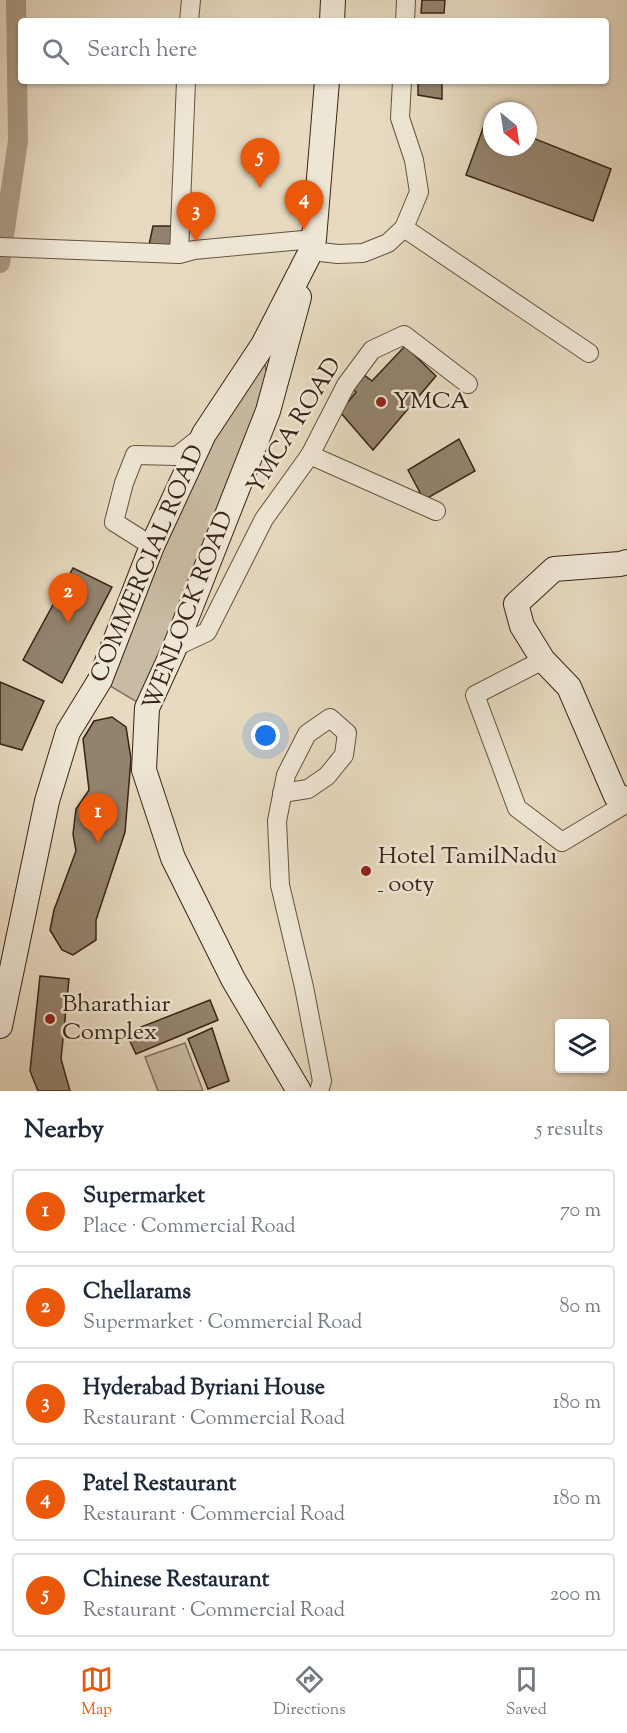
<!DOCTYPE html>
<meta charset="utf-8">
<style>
:root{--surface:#fff;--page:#f2f2f3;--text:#1f2937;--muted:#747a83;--line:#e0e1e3;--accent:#ea580c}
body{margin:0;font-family:"Sorts Mill Goudy",serif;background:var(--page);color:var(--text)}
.controls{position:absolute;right:18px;bottom:18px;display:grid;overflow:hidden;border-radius:6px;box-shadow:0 2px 4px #0004}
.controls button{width:54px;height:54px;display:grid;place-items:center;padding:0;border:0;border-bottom:2px solid var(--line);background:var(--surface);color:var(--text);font:30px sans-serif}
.compass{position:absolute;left:483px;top:102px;width:54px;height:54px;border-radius:50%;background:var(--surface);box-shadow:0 2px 4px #0004;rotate:150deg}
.you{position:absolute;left:266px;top:736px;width:21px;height:21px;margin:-15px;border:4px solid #fff;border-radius:50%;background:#1a73e8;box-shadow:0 0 0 9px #1a73e833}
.badge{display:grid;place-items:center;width:39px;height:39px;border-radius:50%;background:var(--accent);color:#fff;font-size:20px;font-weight:700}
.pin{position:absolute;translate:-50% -50px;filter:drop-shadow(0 2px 3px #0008)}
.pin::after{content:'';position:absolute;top:32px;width:21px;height:18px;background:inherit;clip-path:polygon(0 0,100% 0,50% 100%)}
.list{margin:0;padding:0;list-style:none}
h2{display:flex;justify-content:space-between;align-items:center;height:78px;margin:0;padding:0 24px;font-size:26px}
h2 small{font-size:20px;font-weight:400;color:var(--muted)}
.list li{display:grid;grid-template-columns:39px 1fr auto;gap:18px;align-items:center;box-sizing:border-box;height:84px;margin:0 12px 12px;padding:0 12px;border:2px solid var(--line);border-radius:6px}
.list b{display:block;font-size:22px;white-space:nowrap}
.list p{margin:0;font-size:20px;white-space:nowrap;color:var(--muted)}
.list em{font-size:20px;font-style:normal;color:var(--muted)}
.icon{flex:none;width:33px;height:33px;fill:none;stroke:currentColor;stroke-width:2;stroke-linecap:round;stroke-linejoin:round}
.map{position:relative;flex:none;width:627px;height:1091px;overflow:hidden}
.search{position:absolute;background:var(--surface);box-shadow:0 2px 4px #0004;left:18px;right:18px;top:18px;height:66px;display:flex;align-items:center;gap:15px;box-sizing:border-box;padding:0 21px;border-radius:6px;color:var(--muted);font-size:22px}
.sheet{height:558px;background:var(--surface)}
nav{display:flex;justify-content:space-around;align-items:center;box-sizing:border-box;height:84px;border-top:2px solid var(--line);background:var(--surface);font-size:16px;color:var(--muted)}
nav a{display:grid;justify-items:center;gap:3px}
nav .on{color:var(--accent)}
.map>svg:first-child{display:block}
.green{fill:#c9bba3;stroke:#80705c;stroke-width:1.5}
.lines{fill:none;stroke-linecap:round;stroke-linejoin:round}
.canal{stroke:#ab9c86;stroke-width:20}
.building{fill:#93836e;stroke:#372416;stroke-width:1.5}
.street-casing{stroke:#635240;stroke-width:20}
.secondary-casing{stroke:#372416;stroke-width:26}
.street{stroke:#efe7d6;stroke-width:18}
.secondary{stroke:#efe7d6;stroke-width:24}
.poi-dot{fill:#8f2418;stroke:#efe7d6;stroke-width:2}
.labels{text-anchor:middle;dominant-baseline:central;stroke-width:5;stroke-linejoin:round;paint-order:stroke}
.poi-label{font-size:24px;fill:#372416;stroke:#efe7d6;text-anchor:start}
.street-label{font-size:24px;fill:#372416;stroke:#efe7d6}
</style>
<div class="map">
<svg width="627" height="1091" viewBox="0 0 627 1091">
<rect width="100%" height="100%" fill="#e7dac0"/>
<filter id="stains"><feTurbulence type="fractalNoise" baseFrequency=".00333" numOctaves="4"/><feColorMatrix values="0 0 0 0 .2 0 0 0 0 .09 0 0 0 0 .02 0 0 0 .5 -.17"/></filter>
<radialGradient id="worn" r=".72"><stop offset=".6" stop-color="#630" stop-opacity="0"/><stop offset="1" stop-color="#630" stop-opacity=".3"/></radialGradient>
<g class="green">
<path d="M263 345 268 391 147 708 100 680 152 546Z"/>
<path d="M185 1043 203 1091H158L145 1057Z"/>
</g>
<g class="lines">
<path class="canal" d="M0 263 18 141 16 0"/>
</g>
<g class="building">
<path d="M422 0H445L444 13H421Z"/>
<path d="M418 81H442V99L418 95Z"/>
<path d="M486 120 492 122V147H528V136L611 169 593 221 466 175Z"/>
<path d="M153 226H179L175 245H149Z"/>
<path d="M405 346 436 376 373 450 340 412 356 392 351 387 363 374 372 381Z"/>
<path d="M459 439 475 471 424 500 408 470Z"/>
<path d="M73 568 112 587 62 683 23 660Z"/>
<path d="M0 682 44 701 22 750 0 744Z"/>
<path d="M112 717 126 727 131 759 125 832 96 920V940L73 955 62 950 50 930 54 910 76 851 73 834 76 809 89 790 83 739 94 721Z"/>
<path d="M40 976 69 979 61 1059 70 1091H38L30 1071Z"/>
<path d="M210 1000 218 1020 136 1054 126 1033Z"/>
<path d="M212 1028 229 1081 208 1089 188 1039Z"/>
</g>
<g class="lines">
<g class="street-casing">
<g id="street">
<path d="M189 21 191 0"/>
<path d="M405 21 406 0"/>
<path d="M404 228 589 353"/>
<path d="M0 247 179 254 194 250 314 239"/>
<path d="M311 251 338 254 363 253 388 243 404 228 419 192 414 160 400 118 402 81"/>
<path d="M179 254 186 81"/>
<path d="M310 455 436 511"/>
<path d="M152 546 114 522 124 483 135 455 177 456 201 437"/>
<path d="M175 647 207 632 264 519 310 455 346 385 372 350 404 335 468 384"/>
<path d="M543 660 475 695 517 808 562 842 627 803"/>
<path d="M282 793 308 789 327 776 344 755 347 733 330 718 307 734 286 775 277 821 280 885 304 987 322 1081 319 1091"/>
</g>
</g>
<g class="secondary-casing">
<g id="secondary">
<path d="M332 21 333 0"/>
<path d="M299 297 268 411 175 647 147 708 144 770 173 858 233 979 299 1091"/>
<path d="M627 562 620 564 554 569 516 604 522 626 543 660 569 687 616 796 627 799"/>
<path d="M0 1026 47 801 68 732 100 680 152 546 204 434 263 345 311 251 314 239 327 81"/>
</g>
</g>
<use href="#street" class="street"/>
<use href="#secondary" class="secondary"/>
</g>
<g class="poi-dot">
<circle cx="381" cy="402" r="6"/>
<circle cx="366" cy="871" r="6"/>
<circle cx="50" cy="1019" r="6"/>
</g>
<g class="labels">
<g class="poi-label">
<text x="393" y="402">YMCA</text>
<text x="378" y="857">Hotel TamilNadu<tspan x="378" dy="28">_ ooty</tspan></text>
<text x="62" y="1005">Bharathiar<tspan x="62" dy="28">Complex</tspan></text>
</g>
<g class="street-label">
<text transform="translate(295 426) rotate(-58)">YMCA ROAD</text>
<text transform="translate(148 564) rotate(-67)">COMMERCIAL ROAD</text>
<text transform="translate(189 611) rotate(-69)">WENLOCK ROAD</text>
</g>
</g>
<rect width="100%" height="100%" filter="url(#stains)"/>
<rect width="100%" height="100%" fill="url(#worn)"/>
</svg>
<div class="controls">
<button><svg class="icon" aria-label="layers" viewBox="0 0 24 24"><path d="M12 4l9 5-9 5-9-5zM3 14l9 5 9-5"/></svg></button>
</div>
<svg class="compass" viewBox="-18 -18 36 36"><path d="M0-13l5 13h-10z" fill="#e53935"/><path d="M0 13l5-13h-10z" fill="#747a83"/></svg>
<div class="you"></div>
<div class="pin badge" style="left:98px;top:843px">1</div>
<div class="pin badge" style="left:68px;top:623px">2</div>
<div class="pin badge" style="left:196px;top:242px">3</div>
<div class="pin badge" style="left:304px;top:230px">4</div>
<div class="pin badge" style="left:260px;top:188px">5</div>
<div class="search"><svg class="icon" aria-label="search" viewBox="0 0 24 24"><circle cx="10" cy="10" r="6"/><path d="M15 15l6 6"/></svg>Search here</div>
</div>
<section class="sheet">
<h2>Nearby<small>5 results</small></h2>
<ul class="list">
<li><span class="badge">1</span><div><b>Supermarket</b><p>Place · Commercial Road</p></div><em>70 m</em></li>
<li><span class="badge">2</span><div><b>Chellarams</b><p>Supermarket · Commercial Road</p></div><em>80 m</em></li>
<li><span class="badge">3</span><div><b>Hyderabad Byriani House</b><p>Restaurant · Commercial Road</p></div><em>180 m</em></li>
<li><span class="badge">4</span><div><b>Patel Restaurant</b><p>Restaurant · Commercial Road</p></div><em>180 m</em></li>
<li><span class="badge">5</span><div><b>Chinese Restaurant</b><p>Restaurant · Commercial Road</p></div><em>200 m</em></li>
</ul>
</section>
<nav>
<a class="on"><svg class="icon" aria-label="map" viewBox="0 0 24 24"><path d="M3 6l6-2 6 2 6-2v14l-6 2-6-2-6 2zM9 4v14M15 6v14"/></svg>Map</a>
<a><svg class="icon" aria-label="directions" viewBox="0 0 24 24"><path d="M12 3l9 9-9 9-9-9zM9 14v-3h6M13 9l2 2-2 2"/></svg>Directions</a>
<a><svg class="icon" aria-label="saved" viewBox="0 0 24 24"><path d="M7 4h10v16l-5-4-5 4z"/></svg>Saved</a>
</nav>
